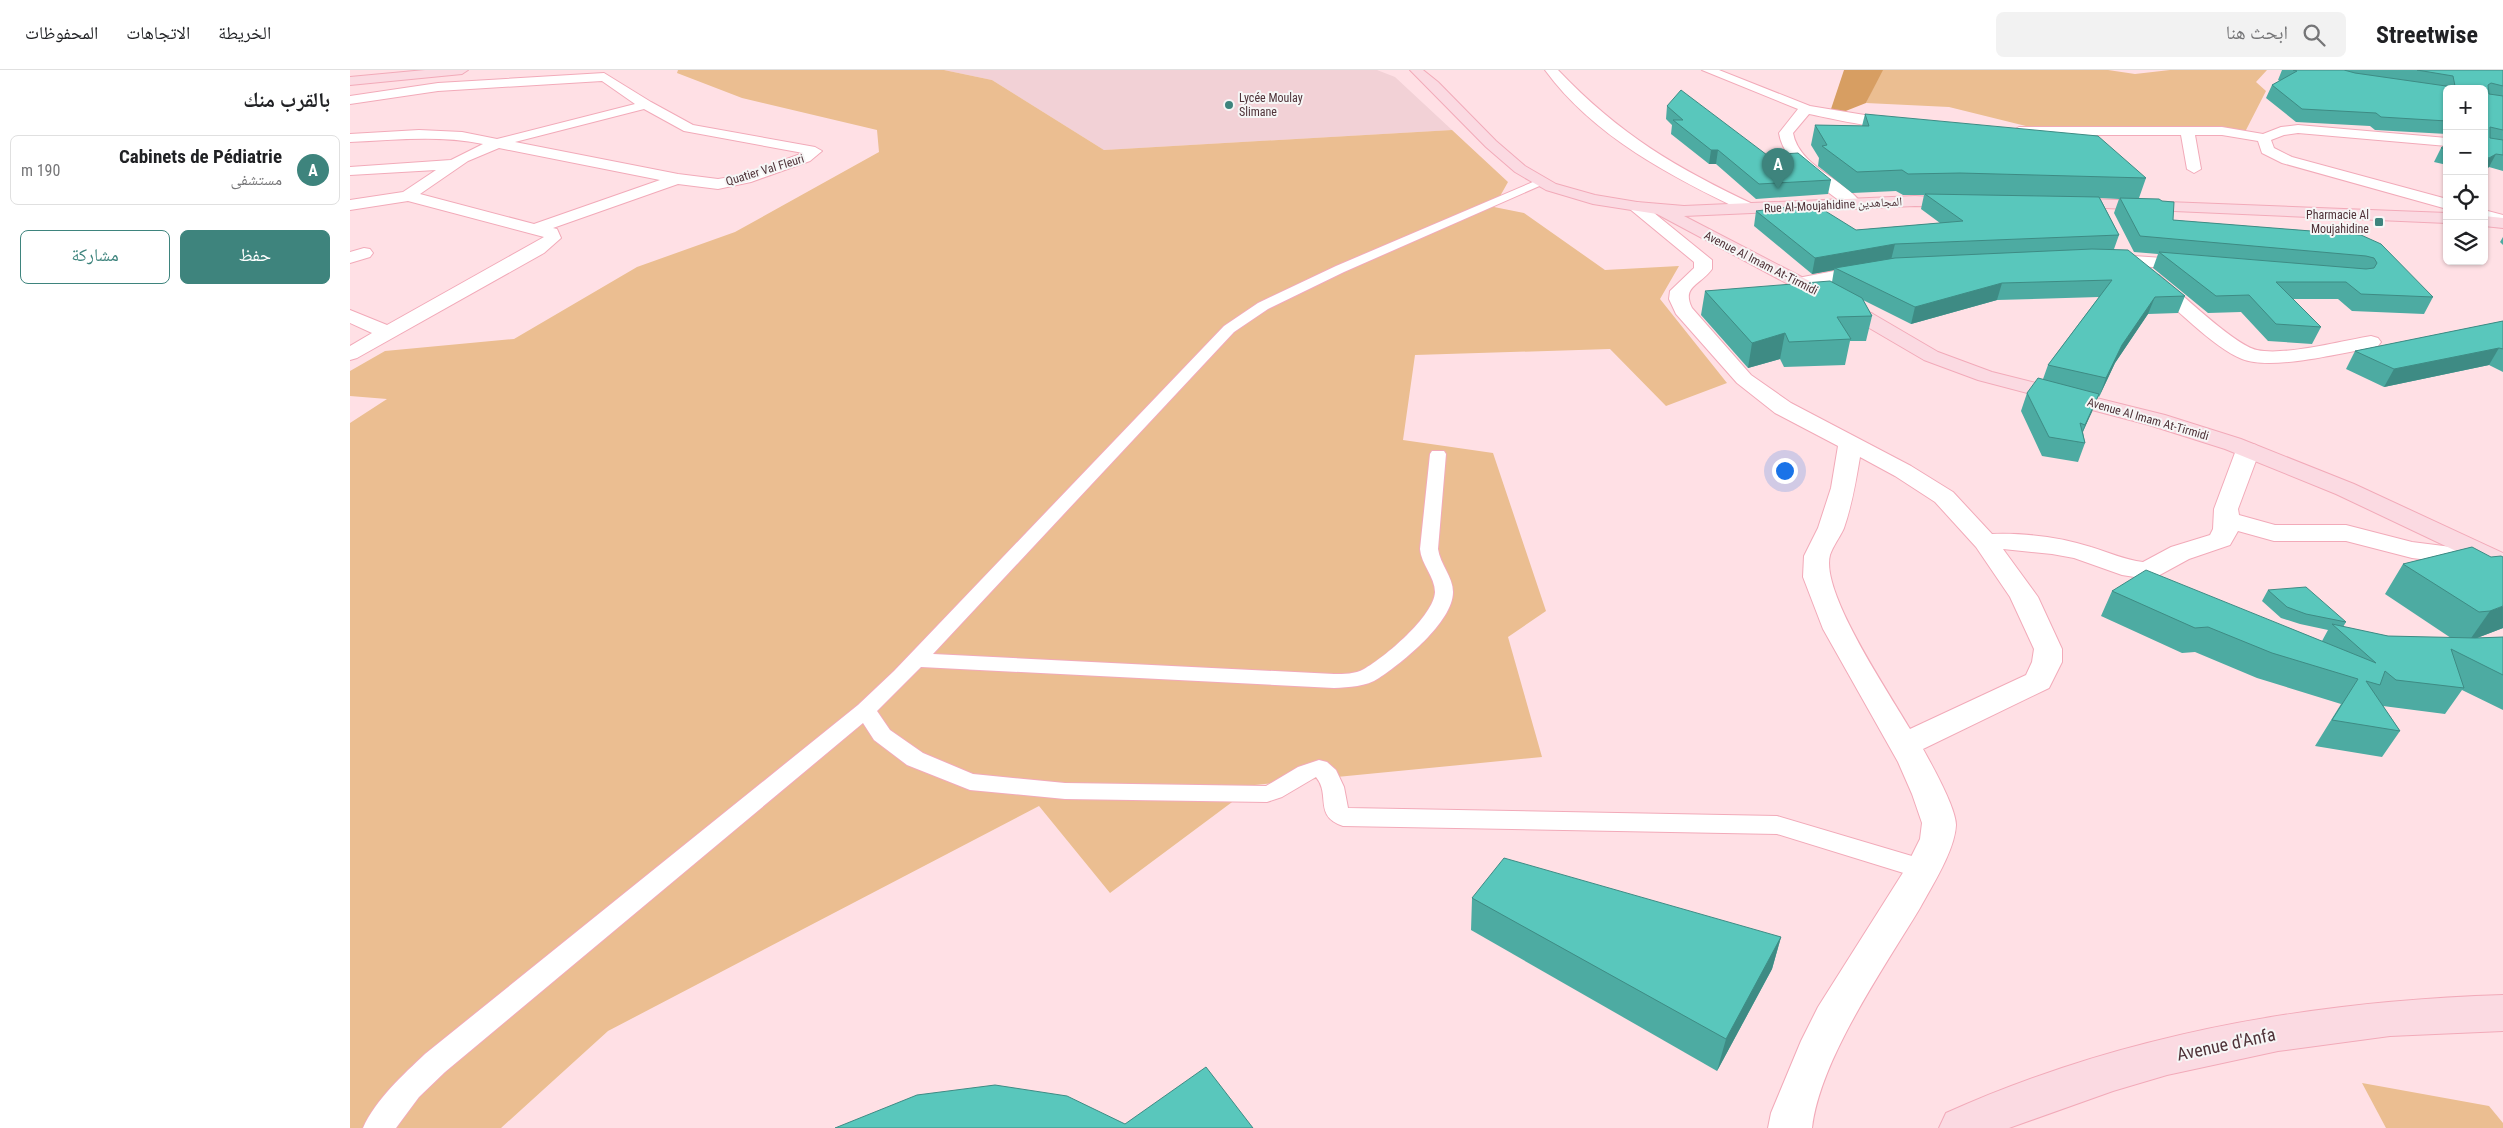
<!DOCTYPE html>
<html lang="ar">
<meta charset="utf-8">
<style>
:root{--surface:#fff;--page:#f2f2f2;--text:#202124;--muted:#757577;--line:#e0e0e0;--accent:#3e847d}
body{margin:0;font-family:"Roboto Condensed","Noto Naskh Arabic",sans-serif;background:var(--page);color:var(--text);direction:rtl}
.controls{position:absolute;right:15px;top:15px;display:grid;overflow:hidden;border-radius:8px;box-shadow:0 1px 4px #0004}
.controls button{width:45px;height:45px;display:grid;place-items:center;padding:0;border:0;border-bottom:1px solid var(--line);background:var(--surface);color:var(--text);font:25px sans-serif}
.you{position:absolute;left:1434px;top:400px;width:18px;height:18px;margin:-12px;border:4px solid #fff;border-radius:50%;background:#1a73e8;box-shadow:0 0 0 8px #1a73e833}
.badge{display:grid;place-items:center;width:32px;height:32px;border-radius:50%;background:var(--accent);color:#fff;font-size:16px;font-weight:700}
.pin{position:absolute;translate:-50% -41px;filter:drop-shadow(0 1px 2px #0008)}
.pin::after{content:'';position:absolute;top:26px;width:18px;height:15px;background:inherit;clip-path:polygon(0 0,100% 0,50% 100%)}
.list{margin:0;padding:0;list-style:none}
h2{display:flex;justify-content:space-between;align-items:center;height:65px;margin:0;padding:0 20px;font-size:21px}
h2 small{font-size:16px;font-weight:400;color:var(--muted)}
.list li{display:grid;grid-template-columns:32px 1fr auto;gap:15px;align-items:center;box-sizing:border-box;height:70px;margin:0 10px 10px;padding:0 10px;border:1px solid var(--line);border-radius:8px}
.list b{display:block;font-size:19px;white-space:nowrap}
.list p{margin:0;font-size:16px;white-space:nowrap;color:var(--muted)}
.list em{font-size:16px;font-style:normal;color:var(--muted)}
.actions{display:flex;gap:10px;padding:15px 20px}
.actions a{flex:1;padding:11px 0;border:1px solid var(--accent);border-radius:8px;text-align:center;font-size:18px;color:var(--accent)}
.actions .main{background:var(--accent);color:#fff}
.icon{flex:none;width:28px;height:28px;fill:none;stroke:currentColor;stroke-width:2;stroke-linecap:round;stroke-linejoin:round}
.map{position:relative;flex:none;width:2153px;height:1058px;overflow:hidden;direction:ltr}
header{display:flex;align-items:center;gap:30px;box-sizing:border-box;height:70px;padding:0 25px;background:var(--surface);border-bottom:1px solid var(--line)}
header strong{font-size:24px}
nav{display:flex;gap:28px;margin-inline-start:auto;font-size:18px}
.search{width:350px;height:45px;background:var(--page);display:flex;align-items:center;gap:12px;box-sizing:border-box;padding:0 18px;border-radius:8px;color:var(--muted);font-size:19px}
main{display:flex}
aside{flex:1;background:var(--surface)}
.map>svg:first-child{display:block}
.built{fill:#f2d1d6}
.green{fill:#ebbe91}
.forest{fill:#d79e62}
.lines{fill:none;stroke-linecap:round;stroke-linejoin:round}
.lane-casing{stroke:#f2aab9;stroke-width:2}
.street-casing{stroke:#f2aab9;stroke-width:2}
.secondary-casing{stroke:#f2aab9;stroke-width:2}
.lane{fill:#fff;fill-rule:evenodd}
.street{fill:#fff;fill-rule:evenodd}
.secondary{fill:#fbdae2;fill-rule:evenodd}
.wall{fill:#4daba2}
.shaded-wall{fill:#3e8b84}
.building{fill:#59c7bc;stroke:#3e8b84}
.poi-dot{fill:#3e847d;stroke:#f6f6f6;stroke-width:2}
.labels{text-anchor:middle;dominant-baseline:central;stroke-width:4;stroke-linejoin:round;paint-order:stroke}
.far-poi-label{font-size:12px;fill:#4f3238;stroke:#f6f6f6;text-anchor:start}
.far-street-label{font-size:12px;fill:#4f3238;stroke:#f6f6f6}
.near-street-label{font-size:18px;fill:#4f3238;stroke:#f6f6f6}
</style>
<header>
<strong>Streetwise</strong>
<div class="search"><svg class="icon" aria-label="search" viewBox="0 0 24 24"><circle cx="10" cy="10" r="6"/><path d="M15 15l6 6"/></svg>ابحث هنا</div>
<nav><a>الخريطة</a><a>الاتجاهات</a><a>المحفوظات</a></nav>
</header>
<main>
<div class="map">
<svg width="2153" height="1058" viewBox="0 0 2153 1058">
<rect width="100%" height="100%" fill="#ffe0e5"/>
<path class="built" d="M594 0H1027L1045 7 1102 60 754 80 642 10Z"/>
<g class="green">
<path d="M328 0H594L642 10 754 80 1102 60 1158 112 1144 137 1174 143 1255 200 1329 196 1310 229 1377 313 1316 336 1260 279 1065 285 1053 370 1143 383 1196 541 1158 567 1192 687 905 715 760 823 689 736 258 961 151 1058H0V353L37 329 0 326V301L35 281 164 269 287 197 385 162 529 82 527 60 392 28 327 3Z"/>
<path d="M1532 0H1758L1785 4 1820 0H1917L1906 12 1916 21 1896 60 1684 58 1599 37 1516 33Z"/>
<path d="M2012 1013 2139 1036 2153 1053V1058H2036Z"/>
</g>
<path class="forest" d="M1494 0H1533L1516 33 1478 48Z"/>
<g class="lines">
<g class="lane-casing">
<path id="lane" d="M1190 109 1195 112 1194 114 994 202 918 239 884 262 583 584 984 604C994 604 1005 604 1014 599 1034 588 1084 546 1085 522 1085 507 1071 494 1070 479L1080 384 1082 381H1094L1096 384 1088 479C1090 494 1103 507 1103 522 1103 552 1052 593 1029 608 1016 617 999 617 984 618L571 597 527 641 540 660 573 683 623 704 715 713 916 716 948 697 969 690 977 692 986 700 994 717 998 738 1427 746 1582 792 1585 799 1582 806 1573 809 1427 764 993 756C963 746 981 725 966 707L932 727 917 732 715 729 620 720 557 695 524 670 513 653 95 1002 69 1027 46 1058H13C26 1029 53 1005 75 984L508 635 544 601 874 256 908 233 986 196Z"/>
</g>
<g class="street-casing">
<g id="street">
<path d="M1195 0H1208C1270 65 1326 98 1407 136L1409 139 1407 142H1395C1322 107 1244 67 1195 0Z"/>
<path d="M1352 0H1369L1460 36 1551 51 1558 55C1550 65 1475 47 1459 44L1443 63C1449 97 1495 109 1512 134L1504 139 1498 137C1475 119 1434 95 1429 63L1448 39Z"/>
<path d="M254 3 301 32 343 55 465 77 472 81 460 91 401 112 368 119 328 114 203 158 207 159 211 168 194 183 7 288 0 290V276L22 263 0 253V240L37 255 194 167 58 131 0 140V130L53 122 86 100 0 105V97L101 90 133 74C89 65 45 70 0 72V64L69 60 112 62 147 69 285 34 252 11 88 21 0 34V26L88 13ZM294 39 334 61 453 83 393 105 368 109 328 104 165 72ZM149 78 310 110 184 154 70 124 118 91Z"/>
<path d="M1948 55 2097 68V76L1948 63 1934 65 1921 70 1924 78 1942 87 2097 129V139L1932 93 1912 83 1908 71 1872 65H1845L1851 99 1844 103 1837 99 1831 65H1669L1662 61 1669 57H1872L1913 64 1931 57Z"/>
<path d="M1287 132 1293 134 1362 190V199C1351 215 1331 216 1342 238L1401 305 1441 333 1561 396 1603 422 1642 464C1675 463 1710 467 1741 477 1758 482 1775 490 1793 492L1821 477 1860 465 1863 459 1864 439 1886 380 1890 375 1898 373 1906 375 1910 380 1888 439 1889 445 1925 455H1996L2062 472 2125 480 2134 482 2138 488 2134 494 2125 496 2062 488 1996 471H1924L1888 461 1880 475 1839 489 1806 507 1797 509 1772 505 1724 488 1702 484 1653 479 1688 527 1712 579V592L1699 618 1573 679C1582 695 1606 738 1606 755 1605 780 1582 816 1570 838 1534 898 1470 989 1462 1058H1418L1421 1043 1451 971 1468 937 1554 801 1570 769 1572 753 1562 724 1548 692 1473 559 1453 507 1454 486 1468 458 1481 418 1488 376 1425 343 1387 313 1326 244 1319 229 1320 221 1344 198V192L1281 140 1279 137 1281 134ZM1510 387 1545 406 1585 432 1626 477 1660 527 1684 579 1682 592 1676 605 1560 659C1540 624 1470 522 1480 485 1483 476 1490 467 1494 458 1502 435 1506 411 1510 387Z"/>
<path d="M2134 140 2153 145V155L2134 150Z"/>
<path d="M14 178 20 179 23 183 20 187 0 193V182Z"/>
<path d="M1755 184 1842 190 1848 191 1851 195 1848 199 1842 200 1749 193 1746 189 1749 185Z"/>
<path d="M1520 194 1526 195 1529 199 1526 203 1448 218 1442 217 1439 213 1442 209 1448 208Z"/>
<path d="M1803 204 1809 205C1830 222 1884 275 1907 280 1935 286 1991 271 2021 266L2028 268 2031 272 2028 276 2021 278C1990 283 1921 301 1892 289 1864 278 1821 234 1797 213L1794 209 1797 205Z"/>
</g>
</g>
<g class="secondary-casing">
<g id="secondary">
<path d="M75 0H118L112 4 0 15V7Z"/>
<path d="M1060 0H1073L1088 12 1146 71 1175 96 1206 114 1245 125 1287 132 1334 136 1565 126 1617 129 1619 132 1617 135 1611 137 1565 136 1334 146 1523 244 1588 282 1642 302 1815 345 1891 369 2004 414 2153 483V501L2144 499 1986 424 1875 379 1799 355 1628 310 1574 290 1509 252 1307 144 1243 134 1196 120 1165 102 1136 77Z"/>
<path d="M1716 128 2097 143V153L1710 136 1708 133 1710 130Z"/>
<path d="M2134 146 2153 148V158L2134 156Z"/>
<path d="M2153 925V961L2040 966 1928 981 1817 1005 1763 1021 1659 1058H1589L1596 1043C1771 964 1962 931 2153 925Z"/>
</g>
</g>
<use href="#lane" class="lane"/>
<use href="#street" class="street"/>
<use href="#secondary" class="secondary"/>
</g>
<g class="wall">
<path d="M1932 0H2153V101L2139 97 2134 101V19H2097V64L2025 60 2020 56 1946 52 1916 28 1922 15 1930 11 1928 10Z"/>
<path d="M1317 36 1417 85 1481 110 1478 124 1406 129 1366 94H1359L1321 64 1322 55 1316 49Z"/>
<path d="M1515 44 1796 108 1789 128 1823 150 2011 165 2083 227 2074 244 2002 241 1988 229H1943L1971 257 1962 274 1918 271 1891 242 1858 243 1803 198 1808 184 1784 182 1764 143 1769 129 1750 128 1769 165 1764 179 1835 226 1828 243 1798 244 1765 293 1749 327 1748 326 1733 362 1735 373 1728 392 1692 386 1671 341 1677 323 1693 309 1698 295 1749 227 1647 230 1561 254 1513 230 1522 246 1516 271H1500L1495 295 1434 297 1430 289 1398 298 1351 245 1355 221 1482 212 1484 200 1462 204 1404 156 1406 141 1506 160 1590 153 1571 139 1574 125H1553L1546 121 1502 123 1468 96 1469 88 1461 75 1465 55 1512 56Z"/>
<path d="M2097 74V95L2084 92 2091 78Z"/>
<path d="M2153 167V175L2150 172Z"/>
<path d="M2153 251V302L2139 295 2034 317 1996 299 2005 281Z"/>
<path d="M2122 477 2153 558 2127 568 2153 567V640L2112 620 2095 644 2033 636 2050 661 2032 687 1965 676 1991 634 1907 608 1845 582 1832 583 1751 546 1762 521 1972 571 1978 560 1950 554 1931 548 1912 531 1918 520 1996 552 1993 557 2038 566 2101 568 2035 524 2053 494Z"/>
<path d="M1122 828 1431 867 1422 899 1367 1001 1121 860Z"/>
</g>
<g class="shaded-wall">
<path d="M1361 80H1368L1366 94H1359Z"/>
<path d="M2146 84 2139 97 2134 101V97L2139 88Z"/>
<path d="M1545 174 1541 190 1485 198 1484 200 1462 204 1465 188Z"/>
<path d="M1652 213 1647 230 1561 254 1565 237Z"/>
<path d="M1805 227 1798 244 1765 293 1749 327 1756 308 1772 275Z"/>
<path d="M1435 263 1430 289 1398 298 1402 273Z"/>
<path d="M2149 278 2139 295 2034 317 2044 299Z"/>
<path d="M1749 324 1742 342 1727 374 1735 355Z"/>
<path d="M2153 536V558L2119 571 2140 541Z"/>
<path d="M1431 867 1422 899 1367 1001 1376 969Z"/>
</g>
<g class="building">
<path d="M1943 0H1994L2005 3 2103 17 2105 16 2103 6 2067 0H2153V16L2141 13 2138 15 2139 24 2153 26V60L2140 57V68L2153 70V85L2146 84 2139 88 2134 87V19H2097V51L2031 47 2026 43 1952 39 1922 15 1947 1Z"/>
<path d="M1331 20 1417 85 1448 83 1481 110 1409 114 1368 80H1361L1323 50H1333L1317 36Z"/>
<path d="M1515 44 1748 66 1796 108 1610 103 1558 104 1552 100 1507 102 1472 76 1477 75 1465 55 1519 56Z"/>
<path d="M2097 74V79L2091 78Z"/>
<path d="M1575 124 1749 127 1769 165 1545 174 1465 188 1406 141 1464 134 1506 160 1613 151Z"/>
<path d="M1770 128 1809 129 1812 131 1824 132 1823 150 2011 165 2031 174 2083 227 2011 224 1996 212H1926L1971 257 1926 254 1899 225 1866 226 1809 182 2016 199 2024 198 2027 193 2024 188 2016 186 1790 166Z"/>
<path d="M1742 179 1778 180 1835 226 1805 227 1772 275 1756 308 1698 295 1762 210 1652 213 1565 237 1485 198 1545 188Z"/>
<path d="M1480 211 1512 228 1522 246 1487 247 1501 269 1439 272 1435 263 1402 273 1355 221Z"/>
<path d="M2153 251V279L2149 278 2044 299 2005 281Z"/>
<path d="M1688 308 1749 324 1735 355 1730 353 1735 373 1699 367 1677 323Z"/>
<path d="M2122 477 2141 487 2151 486 2153 487V536L2140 541 2129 542 2053 494Z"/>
<path d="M1796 500 2026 593 1982 554 2038 566 2125 568 2153 567V605L2101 579 2114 618 2046 610 2035 601 2030 615 2016 611 2050 661 1982 650 2008 609 1922 583 1858 557 1845 558 1762 521Z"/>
<path d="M1956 517 1996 552 1956 544 1937 537 1918 520Z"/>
<path d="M1154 788 1431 867 1376 969 1122 828Z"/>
<path d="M856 997 903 1058H485L567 1025 645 1015 717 1026 775 1054Z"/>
</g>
<g class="poi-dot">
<circle cx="879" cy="35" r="5"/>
<rect x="2024" y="147" width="10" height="10" rx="2.5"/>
</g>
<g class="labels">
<g class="far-poi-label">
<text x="889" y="28">Lycée Moulay<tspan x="889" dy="14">Slimane</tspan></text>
<text x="2019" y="145" text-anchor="end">Pharmacie Al<tspan x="2019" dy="14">Moujahidine</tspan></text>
</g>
<g class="far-street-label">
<text transform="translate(415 100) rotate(-17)">Quatier Val Fleuri</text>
<text transform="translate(1483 135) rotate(-3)">Rue Al-Moujahidine المجاهدين</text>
<text transform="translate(1411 193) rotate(27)">Avenue Al Imam At-Tirmidi</text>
<text transform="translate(1798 349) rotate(16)">Avenue Al Imam At-Tirmidi</text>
</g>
<g class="near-street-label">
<text transform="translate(1876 974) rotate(-12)">Avenue d'Anfa</text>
</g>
</g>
</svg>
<div class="controls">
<button>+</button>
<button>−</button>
<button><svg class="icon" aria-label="locate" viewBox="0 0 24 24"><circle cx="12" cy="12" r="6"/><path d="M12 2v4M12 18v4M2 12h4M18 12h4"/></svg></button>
<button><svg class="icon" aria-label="layers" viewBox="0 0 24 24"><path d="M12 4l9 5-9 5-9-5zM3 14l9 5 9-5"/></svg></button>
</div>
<div class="you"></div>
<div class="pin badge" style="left:1428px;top:119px">A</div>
</div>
<aside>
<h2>بالقرب منك<small></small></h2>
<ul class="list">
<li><span class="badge">A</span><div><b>Cabinets de Pédiatrie</b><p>مستشفى</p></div><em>190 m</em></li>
</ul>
<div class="actions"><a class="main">حفظ</a><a>مشاركة</a></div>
</aside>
</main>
